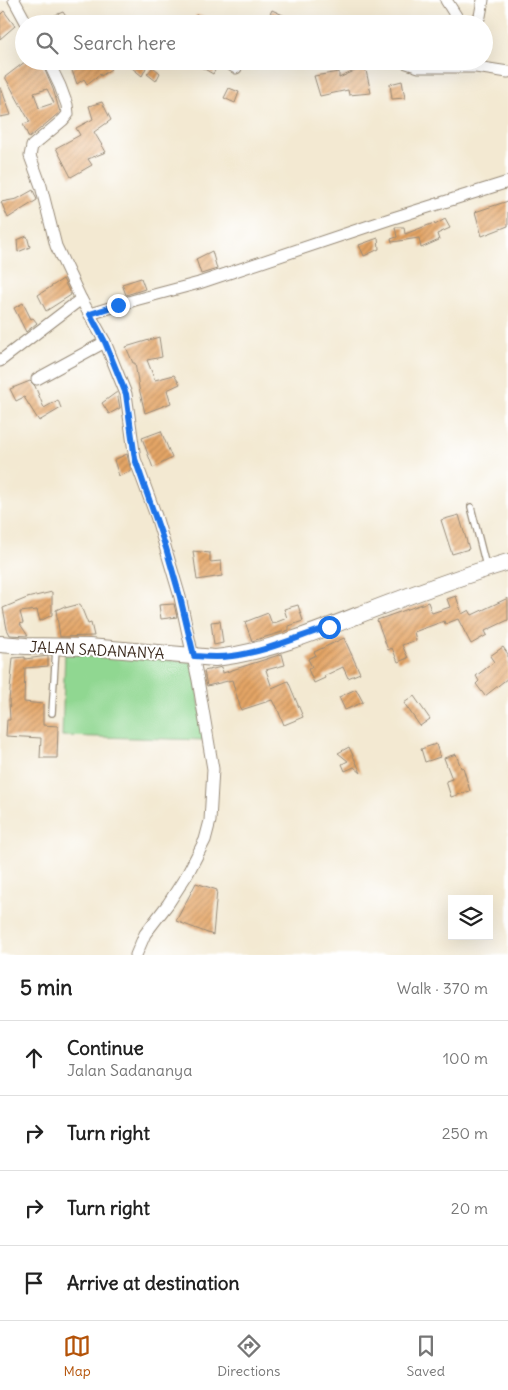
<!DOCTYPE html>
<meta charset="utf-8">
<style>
:root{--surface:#fff;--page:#f2f2f2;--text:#222;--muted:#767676;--line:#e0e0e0;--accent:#b45309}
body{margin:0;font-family:Delius,sans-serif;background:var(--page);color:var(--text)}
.controls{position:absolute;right:15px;bottom:15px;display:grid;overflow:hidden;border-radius:0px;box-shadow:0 5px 20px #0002}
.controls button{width:45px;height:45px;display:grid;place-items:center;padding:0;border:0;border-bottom:1px solid var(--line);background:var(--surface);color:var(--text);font:25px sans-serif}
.stop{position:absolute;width:15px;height:15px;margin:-11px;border:4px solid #1a73e8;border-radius:50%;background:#fff}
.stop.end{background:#1a73e8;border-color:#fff;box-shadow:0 1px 5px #0008}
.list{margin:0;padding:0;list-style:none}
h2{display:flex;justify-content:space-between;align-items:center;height:65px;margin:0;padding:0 20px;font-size:21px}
h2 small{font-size:16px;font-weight:400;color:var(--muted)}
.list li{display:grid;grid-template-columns:32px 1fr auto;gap:15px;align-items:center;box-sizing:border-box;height:75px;padding:0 20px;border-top:1px solid var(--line)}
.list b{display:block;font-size:19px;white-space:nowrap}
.list p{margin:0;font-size:16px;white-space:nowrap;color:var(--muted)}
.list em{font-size:16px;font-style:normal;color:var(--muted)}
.icon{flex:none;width:28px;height:28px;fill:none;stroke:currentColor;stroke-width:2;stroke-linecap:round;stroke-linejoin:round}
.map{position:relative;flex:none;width:508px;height:955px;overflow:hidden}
.search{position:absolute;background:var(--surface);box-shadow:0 5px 20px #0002;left:15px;right:15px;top:15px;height:55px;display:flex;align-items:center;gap:12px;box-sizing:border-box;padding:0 18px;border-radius:28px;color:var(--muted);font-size:19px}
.sheet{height:365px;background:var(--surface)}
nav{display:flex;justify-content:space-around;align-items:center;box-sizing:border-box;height:70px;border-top:1px solid var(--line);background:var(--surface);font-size:14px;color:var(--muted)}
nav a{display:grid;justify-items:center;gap:2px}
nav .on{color:var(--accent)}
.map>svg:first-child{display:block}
.garden{fill:#90d791;stroke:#668058}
.building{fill:url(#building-hatch);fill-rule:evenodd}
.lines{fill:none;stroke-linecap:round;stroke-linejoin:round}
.lane-casing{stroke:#978a78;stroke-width:8}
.street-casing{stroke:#978a78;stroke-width:13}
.secondary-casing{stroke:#978a78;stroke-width:18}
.lane{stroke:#fff;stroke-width:5.5}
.street{stroke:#fff;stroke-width:11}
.secondary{stroke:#fff;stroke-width:16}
.route{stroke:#1a73e8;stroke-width:6}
.labels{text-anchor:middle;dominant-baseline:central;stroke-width:4;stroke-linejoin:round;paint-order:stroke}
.street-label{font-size:15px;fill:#3b2a1e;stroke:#fff}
</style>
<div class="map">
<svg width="508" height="955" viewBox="0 0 508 955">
<defs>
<pattern id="building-hatch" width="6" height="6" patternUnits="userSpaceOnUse" patternTransform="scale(1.25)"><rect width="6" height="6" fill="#e4a566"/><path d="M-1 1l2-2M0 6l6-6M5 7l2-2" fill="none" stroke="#ba8753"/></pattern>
</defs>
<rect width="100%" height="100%" fill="#fff"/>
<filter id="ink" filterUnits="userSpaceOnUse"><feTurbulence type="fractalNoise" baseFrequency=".02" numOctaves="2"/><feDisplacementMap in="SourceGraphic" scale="10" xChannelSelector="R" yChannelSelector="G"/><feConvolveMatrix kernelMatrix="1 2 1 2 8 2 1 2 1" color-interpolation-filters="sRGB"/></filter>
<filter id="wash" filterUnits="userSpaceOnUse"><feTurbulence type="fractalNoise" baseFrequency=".0096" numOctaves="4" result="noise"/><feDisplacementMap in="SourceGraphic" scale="20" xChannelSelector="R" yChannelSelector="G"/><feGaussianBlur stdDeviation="1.12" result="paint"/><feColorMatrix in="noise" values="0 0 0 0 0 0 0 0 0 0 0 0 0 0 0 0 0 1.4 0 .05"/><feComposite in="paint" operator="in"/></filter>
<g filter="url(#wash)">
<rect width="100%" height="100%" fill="#f3e9d2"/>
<path class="garden" d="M65 650 193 662 205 740 62 736Z"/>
<g id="blocks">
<g class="building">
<path d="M272 10 285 16 282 24H275L267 20Z"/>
<path d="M4 11 15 26 0 39V15Z"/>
<path d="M63 12 71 24H51L48 18Z"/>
<path d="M196 15 223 20V24H193Z"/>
<path d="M26 61H41L53 89 60 112 29 138 23 124 30 122 5 77ZM47 89 54 103 39 108 34 93Z"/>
<path d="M85 61H107L111 69 101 76 100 74 87 84 84 79 77 84 71 68Z"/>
<path d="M138 61 146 68 142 76 132 68Z"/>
<path d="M205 61H217L218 65 213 74 201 67Z"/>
<path d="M365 66 371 93 349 95 348 90 320 96 314 76 339 72V78Z"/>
<path d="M153 67 160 73 156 81 147 74Z"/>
<path d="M402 81 405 98 392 99 390 84Z"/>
<path d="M0 88H1L11 115 0 117Z"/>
<path d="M229 88 239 92 235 103 224 98Z"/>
<path d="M102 102 111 120 94 132 106 152 88 159 92 165 71 177 56 148 80 135 76 128 93 119 89 106Z"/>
<path d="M33 190 37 200 8 218 1 202 17 199Z"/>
<path d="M508 201V226L482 236 475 212Z"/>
<path d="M445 219 450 228 437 234 439 240 421 248 419 238 392 242 391 239 397 237 395 227H404L405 234 434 223 435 225Z"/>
<path d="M27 236 30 247 18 252 17 240Z"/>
<path d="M378 238 379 249 364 256 359 245Z"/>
<path d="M212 251 217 269 201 274 196 259Z"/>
<path d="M141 278 145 289 126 295 122 284Z"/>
<path d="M63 279 71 295 46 311 38 295Z"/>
<path d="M23 303 31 319 33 318 37 323 26 332 14 308Z"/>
<path d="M159 337 162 357 147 360 155 380 174 375 180 384 167 390 171 403 145 413 139 388 135 363H133L126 347Z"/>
<path d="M30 381 35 386 44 408 58 400 61 408 39 421 24 397 16 401 10 389Z"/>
<path d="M117 392 120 408 109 414 102 403Z"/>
<path d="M161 431 172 458 153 468 142 438Z"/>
<path d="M127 454 131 471 119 476 114 460Z"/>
<path d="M459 515 469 549 452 554 441 520Z"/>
<path d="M193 551 210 553V562L221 561 222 576 197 580Z"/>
<path d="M52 592V615L40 621 37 610 20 612 23 623 20 624 28 636 10 635 7 629 3 608 27 598Z"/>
<path d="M456 596 462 614 469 610 472 615 508 598V620L485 631 487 635 471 644 458 619 445 624 444 621 414 632 416 640 402 645 408 658 398 662 392 648 388 650 377 620 428 602 432 613 450 607 447 599Z"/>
<path d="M80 604 88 624 91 623 94 636 60 637 56 610 65 606V608Z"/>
<path d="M174 604 177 617 161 619 159 605Z"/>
<path d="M298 605 303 621 289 626V630L252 641 245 622 268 613 272 624 287 618 284 609Z"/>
<path d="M220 621 223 643 214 645 211 622Z"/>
<path d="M344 638 360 673 348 678 343 667 324 676 325 678 314 683 308 669 312 667 308 659 316 655 314 652Z"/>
<path d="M503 647 508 654V678L485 696 476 684 479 681 476 676 494 662 490 656Z"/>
<path d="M282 654 285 665 266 670 272 688 288 681 303 717 284 725 276 705 275 706 272 700 241 710 232 680 207 686 204 671 222 667 223 673Z"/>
<path d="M48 656V666L25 668 24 702 43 704V725L58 726 57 758H40L41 738 6 736 7 720H10L9 701 13 658 25 657V659Z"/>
<path d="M356 689 363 702 345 710 339 697Z"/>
<path d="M414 696 430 719 420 726 404 703Z"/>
<path d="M436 744 440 757 425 762 421 749Z"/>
<path d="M349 747 361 773 354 767 345 771 342 764 348 761 338 753Z"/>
<path d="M456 754 461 768 463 767 470 791 451 797 446 781 452 779 444 758Z"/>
<path d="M196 883 217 890 213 935 176 921Z"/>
</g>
</g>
</g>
<g filter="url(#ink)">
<use href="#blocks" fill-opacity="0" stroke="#978a78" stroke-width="1"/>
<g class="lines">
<g class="lane-casing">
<g id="lane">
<path d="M471 507 486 566"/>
<path d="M52 713 56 648"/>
</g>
</g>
<g class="street-casing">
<g id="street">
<path d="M14 0 27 24"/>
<path d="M446 0 461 24"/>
<path d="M474 24 480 16 483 0"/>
<path d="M48 61 60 86 67 105 68 114 63 120 32 146 30 156 41 186 56 246 81 299 105 342 126 394 135 459 156 516 180 597 198 680 213 769 210 821 205 840 188 873 168 904 145 934 136 955"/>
<path d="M224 61 236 68"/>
<path d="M300 61H301"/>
<path d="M401 61 419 67H476L508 72"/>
<path d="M90 314 135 300 199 283 390 219 508 182"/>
<path d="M0 361 81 299"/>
<path d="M37 379 105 342"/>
</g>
</g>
<g class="secondary-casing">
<path id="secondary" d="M0 644 26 646 89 647 215 658C264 653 316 632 361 614 410 595 458 577 508 562"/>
</g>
<use href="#lane" class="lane"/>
<use href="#street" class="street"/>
<use href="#secondary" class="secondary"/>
</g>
</g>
<g class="lines" filter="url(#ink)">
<path class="route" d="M118 305 90 314 105 342 126 394 135 459 166 548 180 597 194 656C207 657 219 658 232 656 265 652 297 637 329 627"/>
</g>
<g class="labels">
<g class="street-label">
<text transform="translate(97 650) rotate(3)">JALAN SADANANYA</text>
</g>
</g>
</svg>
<div class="controls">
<button><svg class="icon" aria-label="layers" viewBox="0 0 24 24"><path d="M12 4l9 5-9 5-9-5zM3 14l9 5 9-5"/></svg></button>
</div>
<div class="stop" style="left:329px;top:627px"></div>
<div class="stop end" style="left:118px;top:305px"></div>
<div class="search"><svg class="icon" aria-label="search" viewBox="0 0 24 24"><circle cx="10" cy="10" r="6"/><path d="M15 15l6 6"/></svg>Search here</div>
</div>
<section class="sheet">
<h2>5 min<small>Walk · 370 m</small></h2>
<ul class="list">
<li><svg class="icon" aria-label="ahead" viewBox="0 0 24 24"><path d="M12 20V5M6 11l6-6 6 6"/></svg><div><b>Continue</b><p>Jalan Sadananya</p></div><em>100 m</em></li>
<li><svg class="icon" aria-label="right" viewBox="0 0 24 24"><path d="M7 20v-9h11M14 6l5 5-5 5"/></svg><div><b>Turn right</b></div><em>250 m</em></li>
<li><svg class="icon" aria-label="right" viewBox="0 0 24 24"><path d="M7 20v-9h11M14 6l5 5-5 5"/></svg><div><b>Turn right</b></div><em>20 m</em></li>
<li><svg class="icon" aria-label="arrive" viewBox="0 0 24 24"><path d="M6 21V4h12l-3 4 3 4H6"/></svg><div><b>Arrive at destination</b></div></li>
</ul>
</section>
<nav>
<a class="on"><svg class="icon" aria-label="map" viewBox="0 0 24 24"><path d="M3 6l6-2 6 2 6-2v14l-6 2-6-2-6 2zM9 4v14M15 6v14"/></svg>Map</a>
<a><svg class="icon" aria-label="directions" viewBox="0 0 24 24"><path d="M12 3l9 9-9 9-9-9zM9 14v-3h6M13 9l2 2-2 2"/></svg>Directions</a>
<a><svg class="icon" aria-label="saved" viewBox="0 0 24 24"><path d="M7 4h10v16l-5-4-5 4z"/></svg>Saved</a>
</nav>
